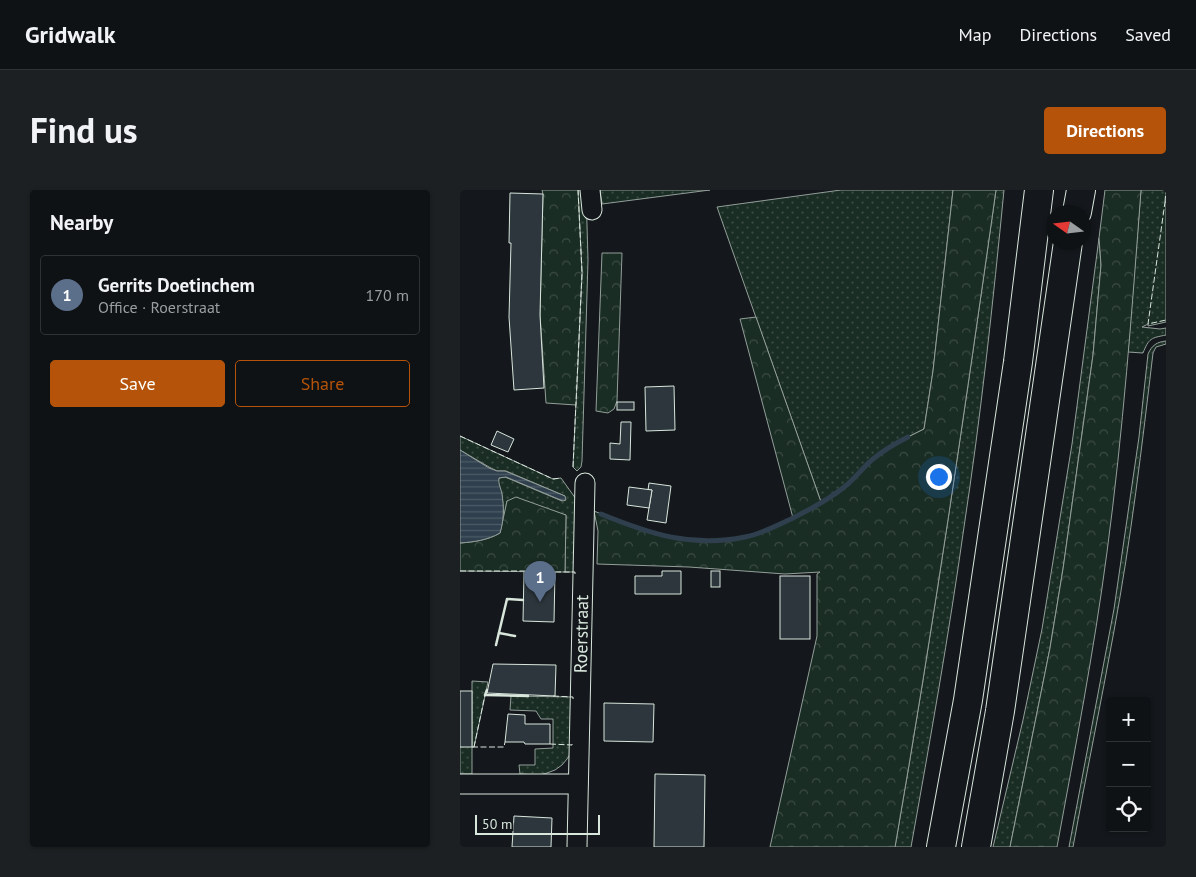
<!DOCTYPE html>
<meta charset="utf-8">
<style>
:root{--surface:#0f1215;--page:#1d2022;--text:#f1f3f6;--muted:#9b9ea0;--line:#2f3234;--accent:#b45309}
body{margin:0;font-family:"PT Sans",sans-serif;background:var(--page);color:var(--text)}
.controls{position:absolute;right:15px;bottom:15px;display:grid;overflow:hidden;border-radius:5px;box-shadow:0 1px 4px #0004}
.controls button{width:45px;height:45px;display:grid;place-items:center;padding:0;border:0;border-bottom:1px solid var(--line);background:var(--surface);color:var(--text);font:25px sans-serif}
.compass{position:absolute;left:586px;top:15px;width:45px;height:45px;border-radius:50%;background:var(--surface);box-shadow:0 1px 4px #0004;rotate:284deg}
.scale{position:absolute;left:15px;bottom:12px;width:125px;box-sizing:border-box;padding-left:5px;border:2px solid #d8e6dc;border-top:0;font-size:14px;line-height:18px;white-space:nowrap;color:#d8e6dc;-webkit-text-stroke:4px #14181c;paint-order:stroke}
.you{position:absolute;left:478px;top:286px;width:18px;height:18px;margin:-12px;border:4px solid #fff;border-radius:50%;background:#1a73e8;box-shadow:0 0 0 8px #1a73e833}
.badge{display:grid;place-items:center;width:32px;height:32px;border-radius:50%;background:var(--accent);color:#fff;font-size:16px;font-weight:700}
.pin{position:absolute;translate:-50% -41px;filter:drop-shadow(0 1px 2px #0008)}
.pin::after{content:'';position:absolute;top:26px;width:18px;height:15px;background:inherit;clip-path:polygon(0 0,100% 0,50% 100%)}
.list{margin:0;padding:0;list-style:none}
h2{display:flex;justify-content:space-between;align-items:center;height:65px;margin:0;padding:0 20px;font-size:21px}
h2 small{font-size:16px;font-weight:400;color:var(--muted)}
.list li{display:grid;grid-template-columns:32px 1fr auto;gap:15px;align-items:center;box-sizing:border-box;height:80px;margin:0 10px 10px;padding:0 10px;border:1px solid var(--line);border-radius:5px}
.list b{display:block;font-size:19px;white-space:nowrap}
.list p{margin:0;font-size:16px;white-space:nowrap;color:var(--muted)}
.list em{font-size:16px;font-style:normal;color:var(--muted)}
.actions{display:flex;gap:10px;padding:15px 20px}
.actions a{flex:1;padding:11px 0;border:1px solid var(--accent);border-radius:5px;text-align:center;font-size:18px;color:var(--accent)}
.actions .main{background:var(--accent);color:#fff}
.icon{flex:none;width:28px;height:28px;fill:none;stroke:currentColor;stroke-width:2;stroke-linecap:round;stroke-linejoin:round}
.map{position:relative;flex:none;width:706px;height:657px;overflow:hidden;border-radius:5px}
header{display:flex;align-items:center;gap:30px;box-sizing:border-box;height:70px;padding:0 25px;background:var(--surface);border-bottom:1px solid var(--line)}
header strong{font-size:24px}
nav{display:flex;gap:28px;margin-inline-start:auto;font-size:18px}
.intro{display:flex;align-items:center;justify-content:space-between;box-sizing:border-box;height:120px;padding:0 30px}
h1{margin:0;font-size:35px}
.button{padding:12px 22px;border-radius:5px;background:var(--accent);color:#fff;font-size:18px;font-weight:700}
main{display:flex;gap:30px;padding:0 30px}
aside{flex:1;background:var(--surface);border-radius:5px;box-shadow:0 1px 4px #0004}
.map>svg:first-child{display:block}
.grass{fill:url(#grass-dots);stroke:#939e99}
.forest{fill:url(#forest-crowns);stroke:#939e99}
.water{fill:url(#water-rules);stroke:#939e99}
.lines{fill:none;stroke-linecap:round;stroke-linejoin:round}
.stream{stroke:#2f3f4d;stroke-width:5}
.building{fill:#2c363c;stroke:#d8e6dc}
.minor-casing{stroke:#d8e6dc;stroke-width:21}
.highway-casing{stroke:#d8e6dc;stroke-width:30}
.minor{stroke:#14181c;stroke-width:19}
.highway{stroke:#14181c;stroke-width:28}
.fence{stroke:#d8e6dc;stroke-width:1;stroke-dasharray:6 2.5;stroke-linecap:butt}
.wall{stroke:#d8e6dc;stroke-width:2.5}
.labels{text-anchor:middle;dominant-baseline:central;stroke-width:4;stroke-linejoin:round;paint-order:stroke}
.street-label{font-size:18px;fill:#d8e6dc;stroke:#14181c}
</style>
<header>
<strong>Gridwalk</strong>
<nav><a>Map</a><a>Directions</a><a>Saved</a></nav>
</header>
<div class="intro"><h1>Find us</h1><a class="button">Directions</a></div>
<main>
<aside>
<h2>Nearby<small></small></h2>
<ul class="list">
<li><span class="badge" style="background:#5c6f8a">1</span><div><b>Gerrits Doetinchem</b><p>Office · Roerstraat</p></div><em>170 m</em></li>
</ul>
<div class="actions"><a class="main">Save</a><a>Share</a></div>
</aside>
<div class="map">
<svg width="706" height="657" viewBox="0 0 706 657">
<defs>
<pattern id="grass-dots" width="8" height="8" patternUnits="userSpaceOnUse" patternTransform="scale(1.25)"><rect width="8" height="8" fill="#1a2d24"/><path d="M2 2h.1M6 6h.1" fill="none" stroke="#3b4b43" stroke-width="1.8" stroke-linecap="round"/></pattern>
<pattern id="forest-crowns" width="20" height="18" patternUnits="userSpaceOnUse" patternTransform="scale(1.25)"><rect width="20" height="18" fill="#1a2d24"/><path d="M2 6a3 3 0 1 1 6 0M12 15a3 3 0 1 1 6 0" fill="none" stroke="#3b4b43"/></pattern>
<pattern id="water-rules" width="6" height="5" patternUnits="userSpaceOnUse" patternTransform="scale(1.25)"><rect width="6" height="5" fill="#2f3f4d"/><path d="M0 2.5h6" fill="none" stroke="#4c5b66"/></pattern>
</defs>
<rect width="100%" height="100%" fill="#14181c"/>
<g class="grass">
<path d="M118 0H126L128 70 122 271 121 277 117 281 113 277 122 83Z"/>
<path d="M140 0H250L142 14Z"/>
<path d="M381 0H493L473 181 464 239 432 255 412 269 384 298 361 312 257 17Z"/>
<path d="M536 0H544C533 113 521 225 504 337 489 444 470 551 451 657H435C473 439 505 219 536 0Z"/>
<path d="M681 0H706V132L688 136V134L682 137 700 139 706 138V145C691 148 689 148 683 163L668 162Z"/>
<path d="M639 48 641 75 633 165 603 379 590 458 550 657H533L563 530 582 439 612 254Z"/>
<path d="M706 151V154L696 157 693 163C682 256 671 349 654 441 641 513 626 585 613 657H609L654 419 679 247 688 164C692 155 697 152 706 151Z"/>
<path d="M0 246 93 289 101 288 116 309 115 382H105L106 325 47 311 44 327 42 305 38 291 39 288 45 287 102 311 105 306 46 281H37L29 277 0 260Z"/>
<path d="M12 491 28 492 14 557H12V584H0V557L12 556Z"/>
<path d="M51 506 113 507 111 563 107 569 102 575 95 580 87 583 80 585 60 584 59 575H75V559L93 558V529H81L76 521 50 520Z"/>
</g>
<g class="forest">
<path d="M82 0H118L122 83 116 215 86 213 80 125 83 4Z"/>
<path d="M493 0H536C505 219 473 439 435 657H310L357 446V384L360 382 325 384 229 377 137 374 138 341 134 321 168 335 196 345 223 350 261 351 287 347 315 337 333 328 280 129 296 127 361 312 384 298 412 269 432 255 464 239 473 181Z"/>
<path d="M645 0H681C672 121 663 242 647 362 634 461 615 559 597 657H550L590 458 603 379 633 165 641 75 639 48Z"/>
<path d="M142 63H162L157 211 154 219 148 223 136 221Z"/>
<path d="M56 307 106 325 105 382 0 381V353C14 352 28 350 40 343L47 311Z"/>
</g>
<path class="water" d="M0 260 29 278 37 281H45L105 306 106 310 103 311 46 287 39 288C38 294 41 298 42 304 44 317 44 330 40 343 28 350 14 352 0 353Z"/>
<g class="lines">
<path class="stream" d="M141 324C190 344 232 358 285 347 301 344 316 336 331 329 347 321 369 309 383 298 394 290 402 278 413 269 424 260 436 253 448 247"/>
</g>
<g class="building">
<path d="M50 3 83 4 80 125 84 198 54 200 49 127 51 53H49Z"/>
<path d="M214 196 215 240 186 241 185 197Z"/>
<rect x="157" y="212" width="17" height="8"/>
<path d="M161 232H171L170 270 150 269V253L160 254Z"/>
<path d="M37 241 54 249 48 262 31 255Z"/>
<path d="M189 293 211 296 206 333 187 330 192 300H188Z"/>
<path d="M169 297 192 300 189 318 167 315Z"/>
<path d="M64 381 95 382 94 432 63 431Z"/>
<path d="M202 381H221V404H175V386H202Z"/>
<rect x="251" y="381" width="9" height="16"/>
<rect x="320" y="386" width="30" height="63"/>
<path d="M33 474 96 475 95 506 27 503Z"/>
<rect x="0" y="501" width="12" height="56"/>
<path d="M144 513 194 514 193 552 144 551Z"/>
<path d="M48 524 65 525V534H90V554H65L64 552H45Z"/>
<path d="M195 584 245 585 244 657H194Z"/>
<path d="M54 626 92 628 91 657H52Z"/>
</g>
<g class="lines">
<g class="minor-casing">
<g id="minor">
<path d="M130 0 132 20"/>
<path d="M0 594H118"/>
<path d="M117 657 125 293"/>
</g>
</g>
<g class="highway-casing">
<g id="highway">
<path d="M617 22 621 0"/>
<path d="M481 657 508 510 558 172 579 0"/>
<path d="M516 657 540 521 608 52"/>
</g>
</g>
<use href="#minor" class="minor"/>
<use href="#highway" class="highway"/>
<g class="fence">
<path d="M705 12 706 0"/>
<path d="M706 12H705L688 134 706 130"/>
<path d="M0 246 93 289 101 288"/>
<path d="M113 277 122 83 118 0"/>
<path d="M0 381H64"/>
<path d="M95 382H115V384"/>
<path d="M93 506 113 507V509"/>
<path d="M90 554 112 555V554"/>
<path d="M12 557H44L45 552"/>
<path d="M14 557 25 505"/>
</g>
<g class="wall">
<path d="M39 443 55 446"/>
<path d="M36 455 47 409 63 410"/>
<path d="M27 500 25 505 68 506"/>
</g>
</g>
<g class="labels">
<g class="street-label">
<text transform="translate(121 444) rotate(-89)">Roerstraat</text>
</g>
</g>
</svg>
<div class="controls">
<button>+</button>
<button>−</button>
<button><svg class="icon" aria-label="locate" viewBox="0 0 24 24"><circle cx="12" cy="12" r="6"/><path d="M12 2v4M12 18v4M2 12h4M18 12h4"/></svg></button>
</div>
<svg class="compass" viewBox="-18 -18 36 36"><path d="M0-13l5 13h-10z" fill="#e53935"/><path d="M0 13l5-13h-10z" fill="#9b9ea0"/></svg>
<div class="scale">50 m</div>
<div class="you"></div>
<div class="pin badge" style="left:80px;top:412px;background:#5c6f8a">1</div>
</div>
</main>
